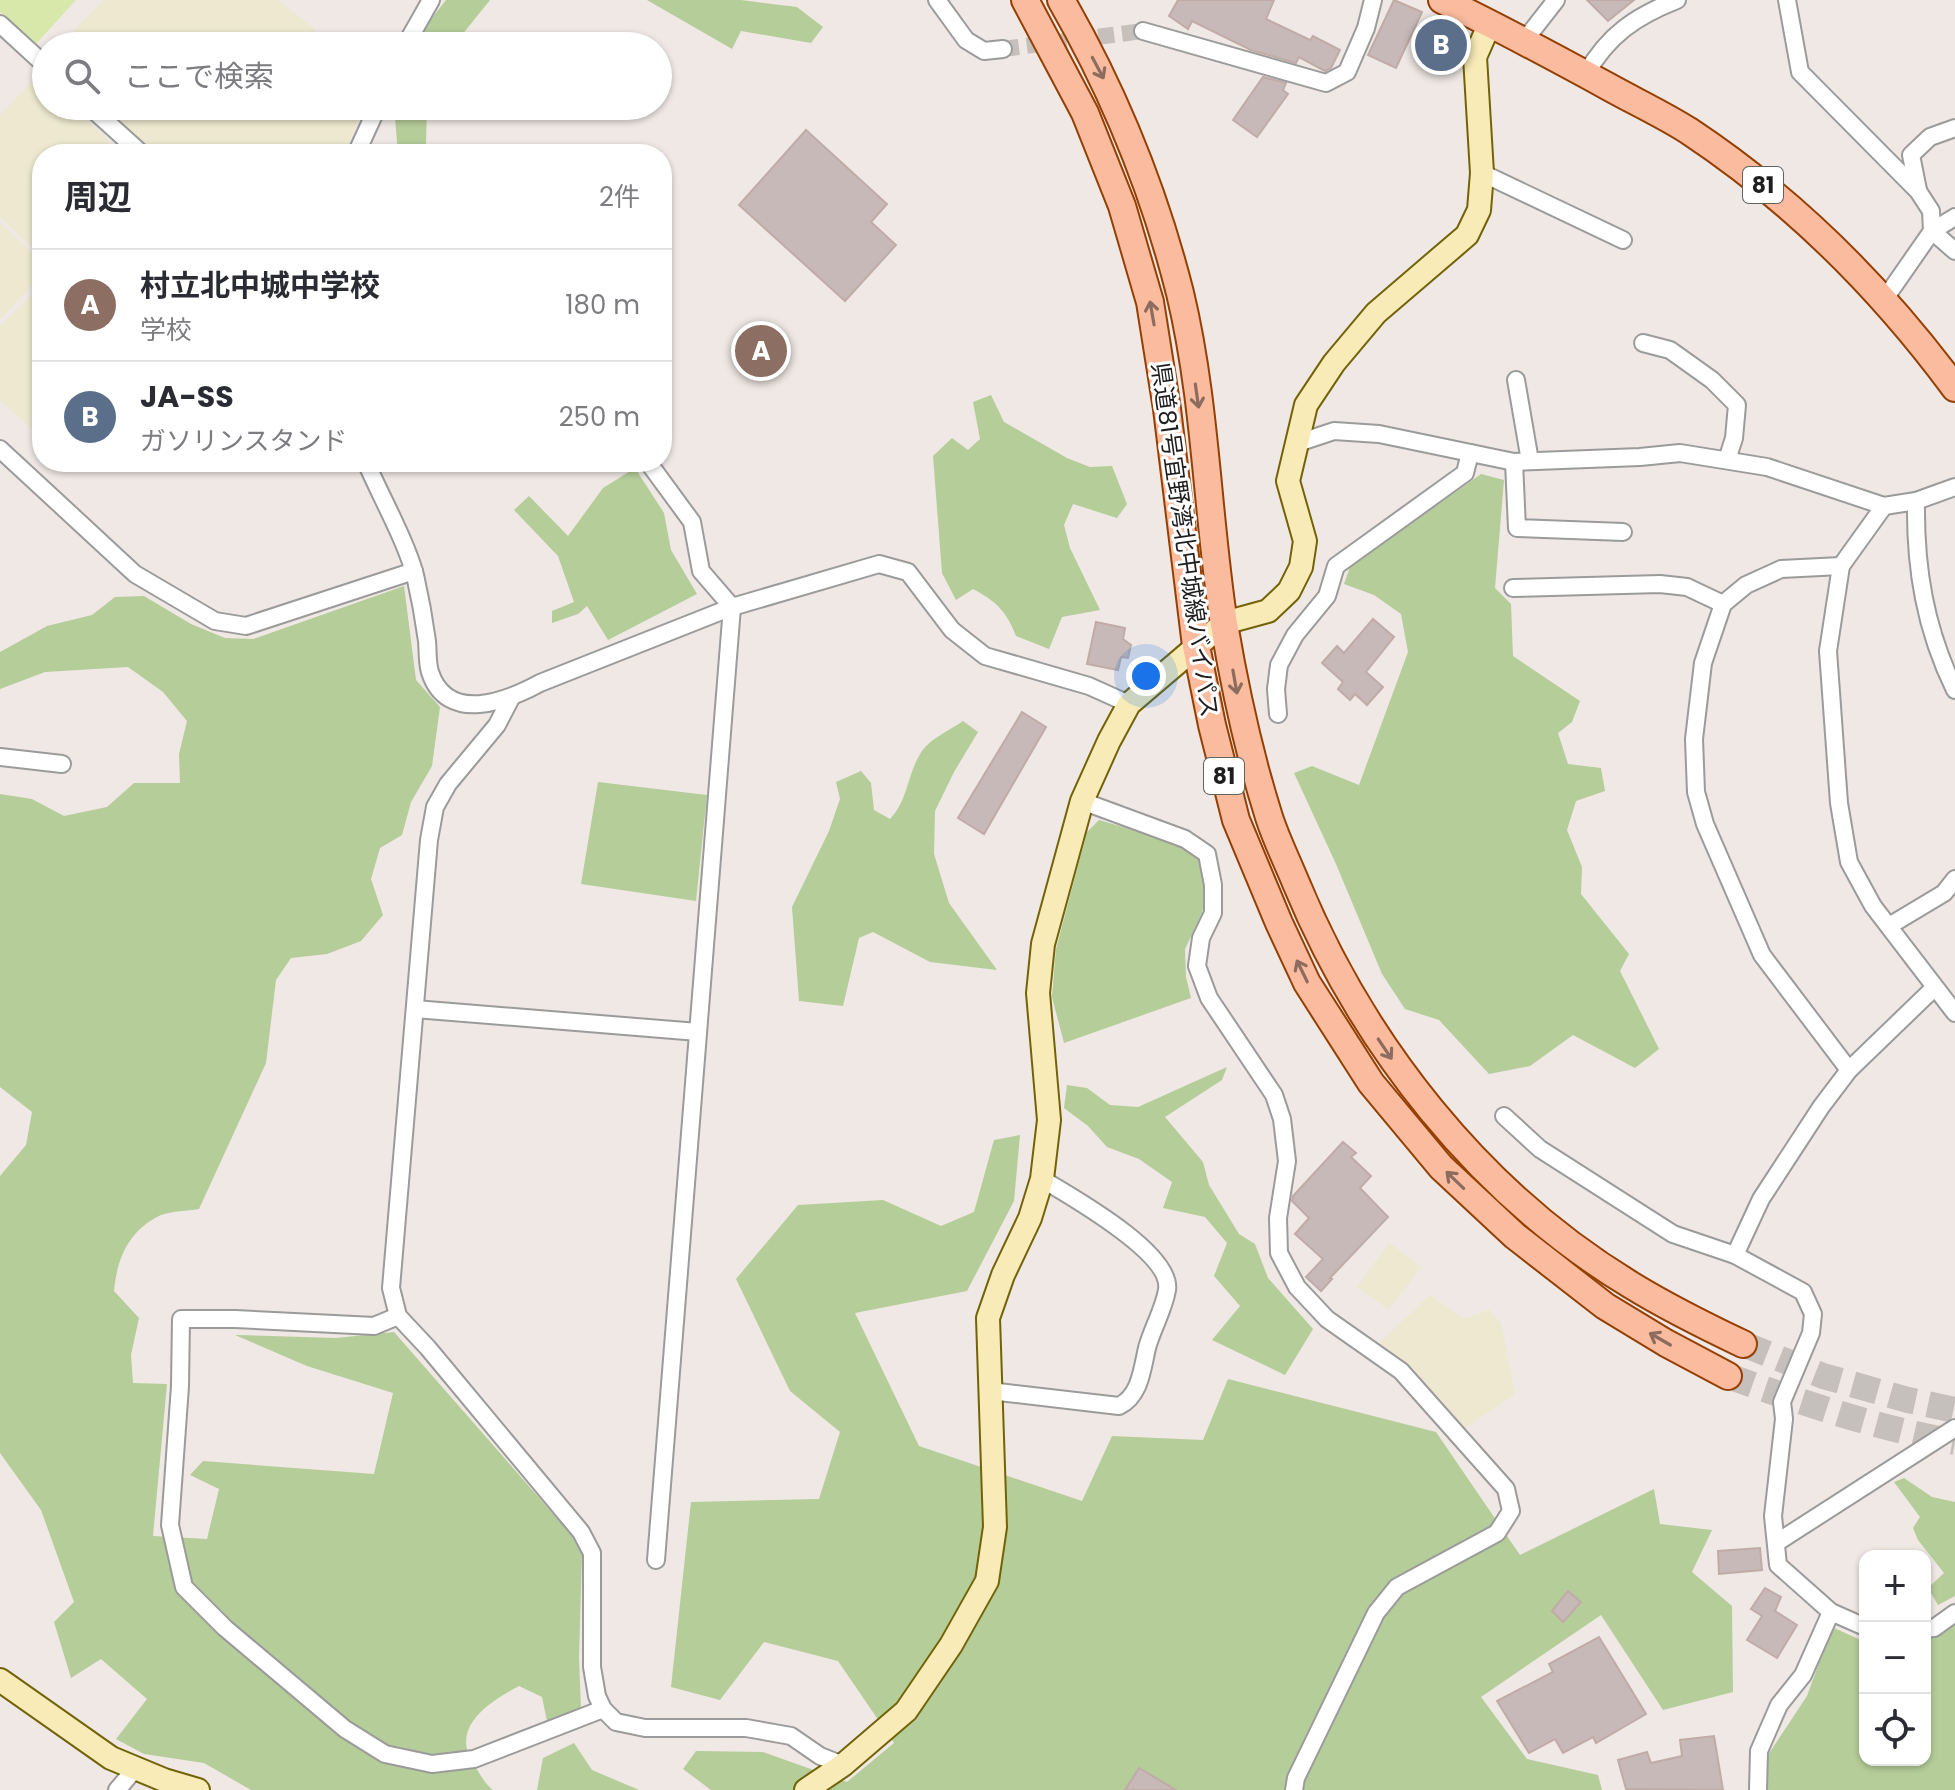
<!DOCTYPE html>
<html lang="ja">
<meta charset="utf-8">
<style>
:root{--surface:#fff;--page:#f2f2f3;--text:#2b2b33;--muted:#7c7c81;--line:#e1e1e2;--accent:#111827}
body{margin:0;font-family:Poppins,"Noto Sans JP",sans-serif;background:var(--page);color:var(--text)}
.controls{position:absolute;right:24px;bottom:24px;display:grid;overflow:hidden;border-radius:16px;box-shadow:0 2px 6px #0004}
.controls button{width:72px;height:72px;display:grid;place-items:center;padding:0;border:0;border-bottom:2px solid var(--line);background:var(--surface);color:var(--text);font:40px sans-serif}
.you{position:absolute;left:1146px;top:676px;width:28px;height:28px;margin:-20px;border:6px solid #fff;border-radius:50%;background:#1a73e8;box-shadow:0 0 0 12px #1a73e833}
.badge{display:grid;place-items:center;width:52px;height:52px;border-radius:50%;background:var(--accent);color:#fff;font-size:26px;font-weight:700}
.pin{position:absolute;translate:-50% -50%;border:4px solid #fff;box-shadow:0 2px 8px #0006}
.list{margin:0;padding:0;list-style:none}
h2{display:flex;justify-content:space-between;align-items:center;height:104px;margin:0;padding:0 32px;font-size:34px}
h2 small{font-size:26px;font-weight:400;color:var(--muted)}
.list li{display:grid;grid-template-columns:52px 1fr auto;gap:24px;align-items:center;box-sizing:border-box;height:112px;padding:0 32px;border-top:2px solid var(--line)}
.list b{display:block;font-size:30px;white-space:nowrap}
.list p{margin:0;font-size:26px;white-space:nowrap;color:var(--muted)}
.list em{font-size:26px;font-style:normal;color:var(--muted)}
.icon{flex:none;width:44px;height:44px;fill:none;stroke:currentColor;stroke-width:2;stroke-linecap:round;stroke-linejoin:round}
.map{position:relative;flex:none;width:1955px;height:1790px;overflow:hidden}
.search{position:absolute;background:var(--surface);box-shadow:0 2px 6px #0004;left:32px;top:32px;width:640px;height:88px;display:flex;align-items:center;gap:20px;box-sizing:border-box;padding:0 28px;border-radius:44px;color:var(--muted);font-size:30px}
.panel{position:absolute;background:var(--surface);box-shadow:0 2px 6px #0004;left:32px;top:144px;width:640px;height:328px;border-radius:32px}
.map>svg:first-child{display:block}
.farmland{fill:#ede8cf}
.grass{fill:#d8e8ab}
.forest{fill:#b5cd99}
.building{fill:#c6b9b7;stroke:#c0aba7;stroke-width:2}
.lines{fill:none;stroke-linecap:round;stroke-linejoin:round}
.street-tunnel{stroke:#c5c0bc;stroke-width:16;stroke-dasharray:16 8;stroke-linecap:butt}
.primary-tunnel{stroke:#c5c0bc;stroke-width:26;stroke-dasharray:26 13;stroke-linecap:butt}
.street-casing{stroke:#9b9b9b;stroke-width:20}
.secondary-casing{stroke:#726307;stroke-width:26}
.primary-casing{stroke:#944003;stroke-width:30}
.street{stroke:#fff;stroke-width:16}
.secondary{stroke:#f8ebb8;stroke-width:22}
.primary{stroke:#fabb9e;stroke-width:26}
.oneway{stroke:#8c6c5e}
.labels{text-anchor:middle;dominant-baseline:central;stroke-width:6;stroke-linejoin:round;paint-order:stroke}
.shield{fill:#fff;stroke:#626262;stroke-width:2}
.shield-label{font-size:22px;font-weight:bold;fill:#1e1e1e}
.street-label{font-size:24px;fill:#1e1e1e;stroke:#fff}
</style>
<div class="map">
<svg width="1955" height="1790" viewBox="0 0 1955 1790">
<rect width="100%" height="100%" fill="#efe8e4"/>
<g class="farmland">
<path d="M104 0H278L313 28 324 46H59Z"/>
<path d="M43 77 46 80V106H72L122 154H42V257L0 217V115L34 79Z"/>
<path d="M101 106H362L347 150 344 154H151Z"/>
<path d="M0 223 42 263V275L0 319Z"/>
<path d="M42 284V439L0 400V327Z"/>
<path d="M1389 1243 1421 1267 1389 1310 1357 1287Z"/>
<path d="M1430 1295 1464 1319 1489 1310 1501 1323 1515 1394 1461 1431 1376 1346Z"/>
</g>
<path class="grass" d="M0 0H76L35 45 0 12Z"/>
<g class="forest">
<path d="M446 0H490L453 46H415L421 32Z"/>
<path d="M647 0H741L797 7 823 27 811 43 741 31 732 49Z"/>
<path d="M394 106H427L426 144 432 154H398Z"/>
<path d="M991 395 1004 422 1067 458 1090 467 1112 466 1127 504 1117 518 1073 504 1064 525 1070 548 1100 610 1062 617 1049 649 1016 636C1007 612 996 601 973 589L956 600 942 573 933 456 952 438 968 450 980 439 973 402Z"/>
<path d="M635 468 664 513 671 550 697 594 608 640 587 606 578 614 552 623V611L574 602 558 556 514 510 529 496 568 536 603 488Z"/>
<path d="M1481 474 1504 480 1495 588 1511 604 1513 656 1580 701 1572 722 1558 733 1568 764 1601 768 1605 791 1576 801 1567 830 1582 867 1581 894 1629 954 1620 971 1659 1049 1635 1068 1573 1035 1530 1066 1489 1074 1439 1020 1405 1009 1382 974 1336 864 1294 773 1312 766 1359 785 1408 652 1401 614 1374 595 1344 584 1350 567Z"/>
<path d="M404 586 416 680 440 707 432 766 411 802 402 835 380 848 371 879 383 915 361 941 327 954 291 958 276 980 266 1063 199 1209C187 1211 172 1211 161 1215 129 1230 117 1258 114 1291L139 1318 131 1355 133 1383 167 1384 153 1536 207 1539 219 1489 190 1475 203 1461 374 1474 393 1393 307 1366 235 1335 336 1338 394 1332 570 1533 582 1554 579 1658 581 1709 547 1721 542 1697 519 1686C489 1702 449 1727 474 1765 480 1774 485 1784 493 1790H251L204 1763 144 1754 116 1739 147 1699 101 1659 71 1678 54 1622 74 1602 41 1510 0 1453V1176L26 1145 32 1112 0 1087V794L32 799 64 816 107 807 134 783H180L179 754 187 721 163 692 128 667 45 672 0 689V652L47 626 92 615 115 597 144 596 191 624 225 638 253 639Z"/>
<path d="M963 721 978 732 954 772 935 811 934 854 949 903 997 970 930 962 873 932 859 938 843 1006 799 1001 792 907 829 831 840 799 836 782 861 771 871 783 874 810 890 819C909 799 907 773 922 751 930 739 950 730 963 721Z"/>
<path d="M598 782 707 795 696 901 581 884Z"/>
<path d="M1099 820 1181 844 1202 861 1207 889 1202 913 1185 949 1186 977 1191 998 1064 1043 1052 997 1056 949 1087 832Z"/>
<path d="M1227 1067 1222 1080 1165 1117 1203 1162 1209 1185 1239 1234 1255 1244 1268 1278 1313 1329 1285 1375 1212 1340 1240 1306 1214 1276 1227 1243 1205 1217 1163 1208 1172 1182 1139 1159 1107 1147 1088 1126 1064 1108 1067 1085 1087 1088 1110 1105 1138 1107Z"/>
<path d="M1020 1135 1014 1201 967 1291 855 1313 919 1446 1082 1501 1112 1436 1203 1440 1228 1379 1436 1432 1520 1555 1654 1489 1660 1524 1712 1530 1692 1572 1732 1606 1733 1692 1663 1710 1601 1615 1481 1697 1527 1759 1598 1775 1602 1790H711L683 1769 696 1751 763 1752 847 1782 894 1743 838 1661 764 1642 720 1700 671 1687 691 1502 819 1499 840 1432 790 1391 736 1279 798 1205 883 1200 941 1226 974 1212 994 1140Z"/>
<path d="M1904 1478 1932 1497 1955 1502V1596L1938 1605 1928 1588 1944 1573 1918 1540 1913 1528 1920 1517 1894 1482Z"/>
<path d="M1955 1625V1790H1768V1755L1807 1696 1832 1627 1865 1642V1760H1925V1637Z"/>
<path d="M574 1743 592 1770 639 1790H537L543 1758Z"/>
</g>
<g class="building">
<path d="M1178 0H1274L1266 19 1310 40 1313 36 1340 50 1331 68 1325 71 1299 57 1296 63 1251 50 1192 21 1188 29 1169 16Z"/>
<path d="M1394 0 1422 12 1396 68 1368 55Z"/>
<path d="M1587 0H1634L1608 21Z"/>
<path d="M1263 77 1286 83 1283 90 1288 94 1257 137 1233 120Z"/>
<path d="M806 130 887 204 871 222 896 245 845 301 739 205Z"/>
<path d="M1373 619 1394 637 1366 672 1383 687 1367 705 1355 694 1350 700 1338 689 1343 682 1322 663 1337 646 1344 653Z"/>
<path d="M1096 622 1125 628 1123 639 1131 645 1128 658 1121 657 1118 670 1087 664Z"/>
<path d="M1022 712 1046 727 984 834 958 818Z"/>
<path d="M1343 1142 1356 1153 1351 1157 1371 1176 1360 1188 1388 1217 1330 1278 1332 1279 1321 1291 1306 1277 1323 1259 1295 1234 1309 1218 1292 1201 1293 1196Z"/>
<path d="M1760 1548 1762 1570 1719 1574 1718 1551Z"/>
<path d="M1765 1588 1781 1597 1775 1611 1797 1625 1777 1658 1747 1640 1762 1616 1751 1609Z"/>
<path d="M1568 1591 1581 1602 1563 1622 1552 1611Z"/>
<path d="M1599 1637 1646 1714 1596 1743 1593 1737 1563 1753 1555 1739 1529 1753 1497 1701 1553 1672 1549 1664Z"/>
<path d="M1714 1736 1723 1790 1626 1789 1618 1760 1647 1752 1651 1763 1682 1756 1680 1740Z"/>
<path d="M1139 1768 1176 1790H1125Z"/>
</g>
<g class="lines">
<path class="street-tunnel" d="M1003 49 1143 31"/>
<g class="primary-tunnel">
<path d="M1743 1344 1823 1376 1908 1400 1955 1410"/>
<path d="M1728 1376C1803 1403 1876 1428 1955 1442"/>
</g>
<g class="street-casing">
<g id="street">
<path d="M937 0 966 40 984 51 1003 49"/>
<path d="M1787 0 1800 72 1918 191 1931 211 1932 231 1884 300"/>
<path d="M0 24 46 66"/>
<path d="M1143 31 1326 83 1347 72 1366 28 1373 0"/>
<path d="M1524 41 1556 0"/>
<path d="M405 46 431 0"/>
<path d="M1586 74C1608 35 1636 16 1677 0"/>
<path d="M89 106 142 154"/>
<path d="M356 154 378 106"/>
<path d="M1482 173 1623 240"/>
<path d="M1918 190 1911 155 1930 137 1955 128"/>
<path d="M1955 217 1932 231 1955 251"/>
<path d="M1643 343 1670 350 1712 380 1737 405 1734 438 1727 460"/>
<path d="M1516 380 1530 461"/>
<path d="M1295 444 1334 431 1379 434 1514 462 1640 457 1680 453 1767 467 1884 506 1916 501 1955 487"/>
<path d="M0 449 135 574 215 621 246 626 414 571"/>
<path d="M366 462C380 495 406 541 415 575 420 597 424 619 427 641 428 651 427 663 430 672 447 725 507 701 540 683L732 607 879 564 908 572 952 630 985 656 1089 686 1129 704"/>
<path d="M648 462 692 522 701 571 732 607 656 1560"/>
<path d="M1514 462 1517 528 1623 532"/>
<path d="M1916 501C1915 568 1925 629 1955 690"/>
<path d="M1884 506 1841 566 1828 651 1839 803 1849 862 1873 906 1955 1013"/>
<path d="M1841 566 1781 569 1746 585 1723 604 1703 663 1694 739 1696 792 1705 824 1762 955 1849 1070"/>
<path d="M1513 588 1660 584 1687 587 1723 604"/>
<path d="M511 698 497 725 448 784 435 807 429 840 391 1288 398 1316 428 1348 581 1532 592 1553V1667L597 1696 603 1709 616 1722 645 1728H746L791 1736 820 1756 843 1765"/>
<path d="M1278 714 1276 689 1279 665 1295 635 1327 596 1336 566 1465 473 1470 453"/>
<path d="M0 757 62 764"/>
<path d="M1082 801 1185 839 1207 854 1213 885V913L1201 938 1197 966 1209 998 1274 1095 1282 1119 1287 1161 1278 1218 1279 1253 1297 1287 1327 1319 1401 1371 1506 1489 1511 1511 1497 1533 1397 1587 1376 1613 1296 1778 1294 1790"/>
<path d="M1889 926 1944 893 1955 879"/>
<path d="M415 1009 698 1032"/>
<path d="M1504 1116 1540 1149 1673 1234 1735 1255"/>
<path d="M398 1316 374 1326 235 1319H181L180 1386 170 1525 184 1587 225 1628 345 1729 385 1754 432 1764 474 1759 603 1709"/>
<path d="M990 1391 1119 1406C1140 1396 1142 1370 1147 1348 1152 1329 1164 1309 1167 1290 1173 1253 1070 1196 1042 1179"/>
<path d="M1776 1543 1955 1428"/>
<path d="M1865 1627 1831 1612 1778 1565 1773 1516 1784 1419 1782 1402 1811 1333 1813 1314 1803 1292 1735 1255 1761 1199 1821 1107 1849 1070 1934 988"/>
<path d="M1925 1629 1934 1628 1955 1613"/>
<path d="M117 1790 135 1769"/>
<path d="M1758 1790 1759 1751 1779 1705 1803 1675 1831 1612"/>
</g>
</g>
<g class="secondary-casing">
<g id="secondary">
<path d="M0 1680 111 1758 164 1780 198 1790"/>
<path d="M806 1790 843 1765 906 1711 951 1645 987 1581 995 1527 988 1318 1003 1275 1030 1218 1042 1179 1049 1120 1038 993 1043 944 1082 801 1109 741 1129 704 1224 623 1268 611 1289 591 1301 567 1305 541 1288 481 1306 405 1334 363 1376 313 1467 235 1479 210 1482 173 1475 57 1490 23"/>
</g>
</g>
<g class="primary-casing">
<g id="primary">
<path d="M1025 0 1085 113 1122 206 1150 302 1167 409 1196 646 1212 725 1236 820 1279 923 1307 983 1371 1083 1441 1167 1515 1236 1605 1306 1666 1343 1728 1376"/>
<path d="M1061 0C1114 92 1154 190 1180 293 1206 401 1207 514 1224 624 1235 689 1249 754 1269 817 1276 839 1287 861 1296 883 1363 1045 1479 1193 1631 1285 1667 1307 1705 1326 1743 1344"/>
<path d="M1442 0C1499 27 1554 57 1609 87 1636 102 1664 115 1689 131 1793 200 1881 288 1955 388"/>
</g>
</g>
<use href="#street" class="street"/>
<use href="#secondary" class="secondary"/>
<use href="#primary" class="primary"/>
</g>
<defs><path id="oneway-shaft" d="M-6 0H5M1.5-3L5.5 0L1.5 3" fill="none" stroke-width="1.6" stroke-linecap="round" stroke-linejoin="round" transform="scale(2)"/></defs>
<g class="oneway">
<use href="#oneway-shaft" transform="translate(1098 68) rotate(62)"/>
<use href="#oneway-shaft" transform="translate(1152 313) rotate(-100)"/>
<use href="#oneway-shaft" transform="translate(1197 396) rotate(82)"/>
<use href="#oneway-shaft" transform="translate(1235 682) rotate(80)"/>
<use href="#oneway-shaft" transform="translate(1302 971) rotate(-116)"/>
<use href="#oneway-shaft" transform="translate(1385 1049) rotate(56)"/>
<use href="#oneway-shaft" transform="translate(1455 1180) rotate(-136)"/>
<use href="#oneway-shaft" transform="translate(1660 1339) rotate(-150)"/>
</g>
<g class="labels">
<g class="shield">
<rect x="1743" y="167" width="40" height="36" rx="6"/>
<rect x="1204" y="758" width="40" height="36" rx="6"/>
</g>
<g class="shield-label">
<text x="1763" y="185">81</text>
<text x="1224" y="776">81</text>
</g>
<g class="street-label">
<text transform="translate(1185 540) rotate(82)">県道81号宜野湾北中城線バイパス</text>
</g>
</g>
</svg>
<div class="controls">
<button>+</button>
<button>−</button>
<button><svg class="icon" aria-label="locate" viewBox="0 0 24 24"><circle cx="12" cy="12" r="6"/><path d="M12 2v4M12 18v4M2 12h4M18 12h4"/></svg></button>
</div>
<div class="you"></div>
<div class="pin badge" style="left:761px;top:351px;background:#8d6e63">A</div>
<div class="pin badge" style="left:1441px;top:45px;background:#5c6f8a">B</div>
<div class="search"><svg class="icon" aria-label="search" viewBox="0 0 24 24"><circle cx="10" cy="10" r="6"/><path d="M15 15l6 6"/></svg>ここで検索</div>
<section class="panel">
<h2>周辺<small>2件</small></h2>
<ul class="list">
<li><span class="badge" style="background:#8d6e63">A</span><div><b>村立北中城中学校</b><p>学校</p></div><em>180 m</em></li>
<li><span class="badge" style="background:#5c6f8a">B</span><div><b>JA-SS</b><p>ガソリンスタンド</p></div><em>250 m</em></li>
</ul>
</section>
</div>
